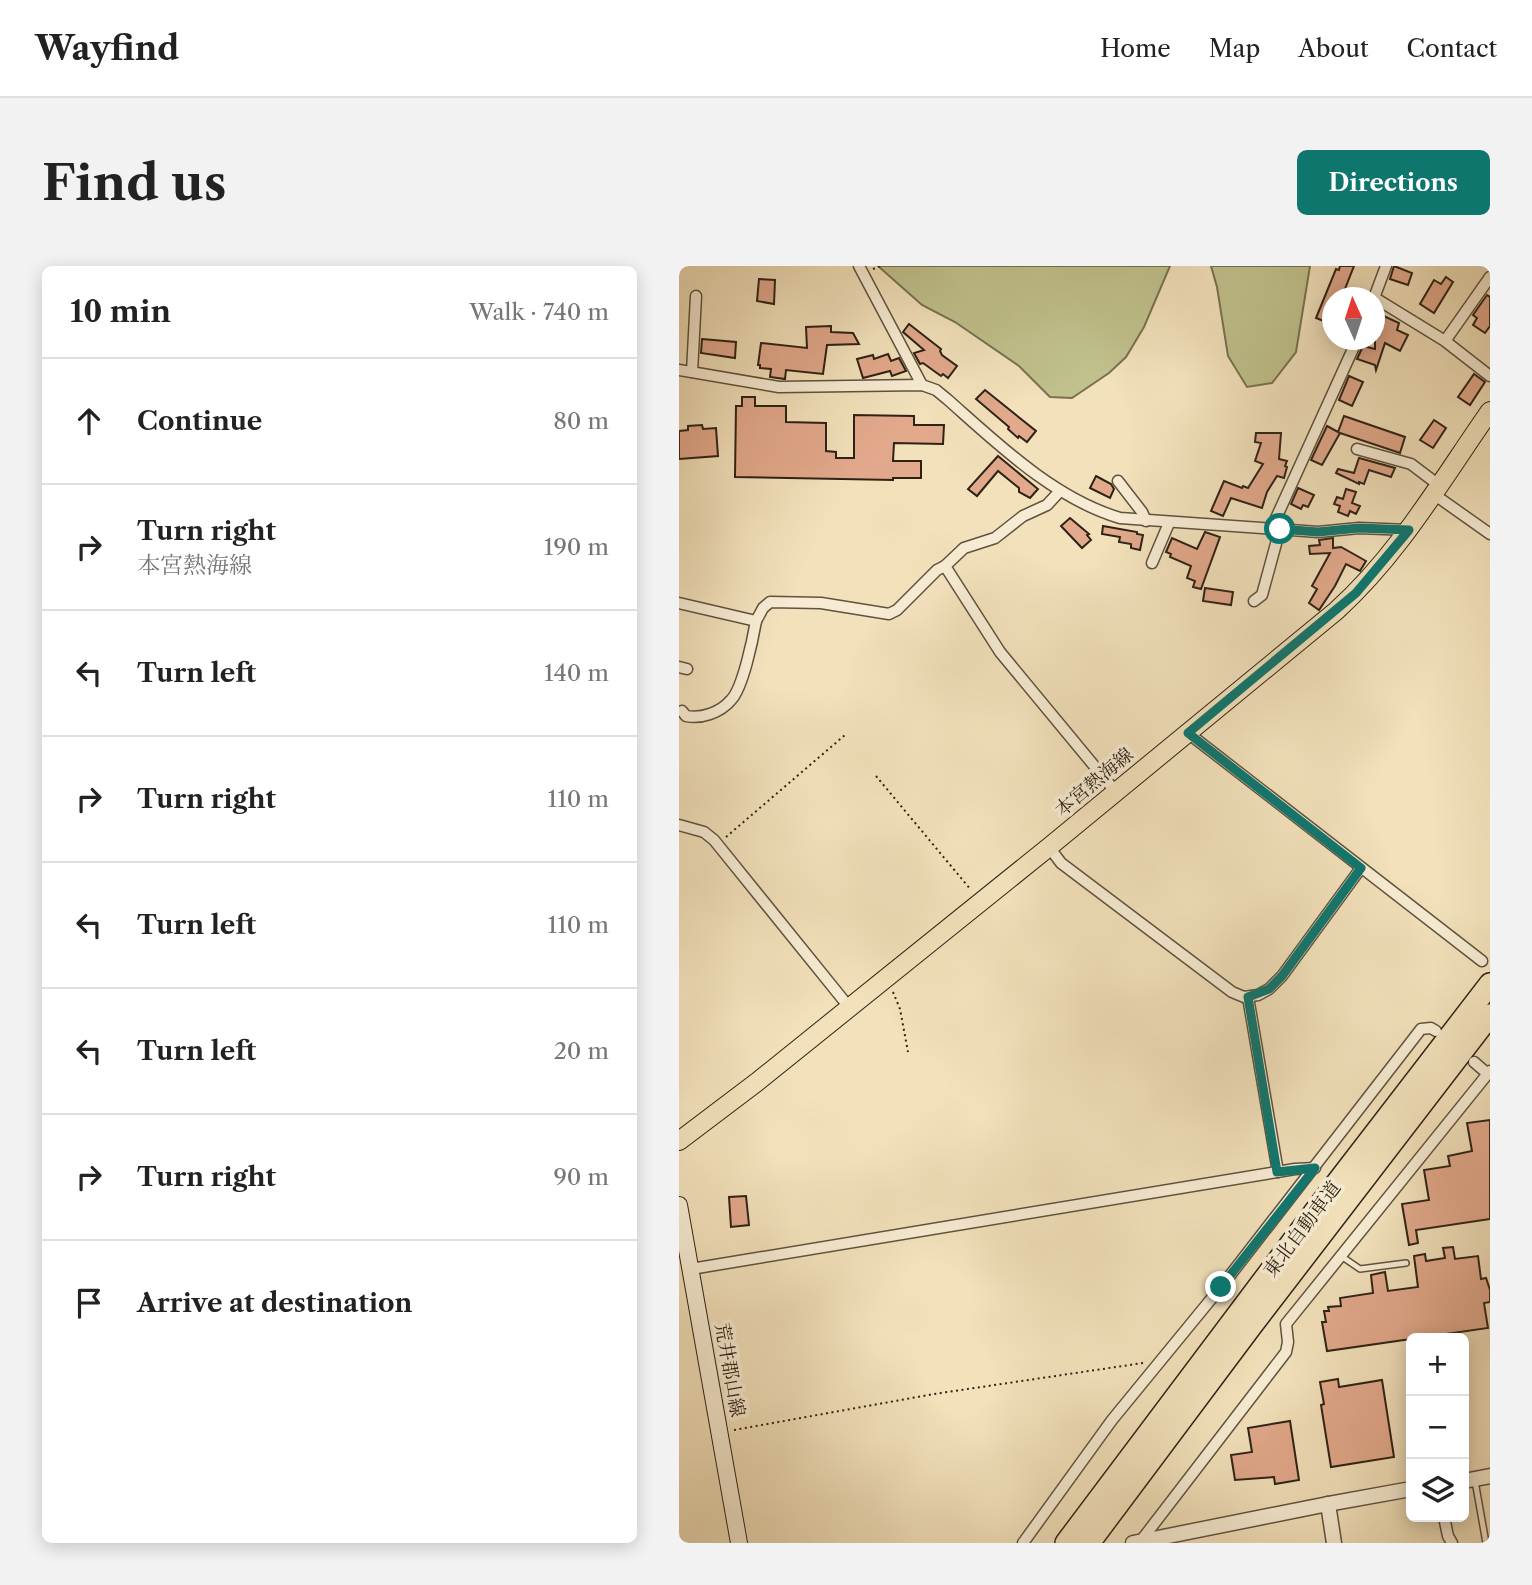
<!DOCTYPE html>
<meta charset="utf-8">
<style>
:root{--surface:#fff;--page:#f2f2f2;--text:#222;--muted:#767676;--line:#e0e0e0;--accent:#0f766e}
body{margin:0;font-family:"Libre Caslon Text","Noto Serif JP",serif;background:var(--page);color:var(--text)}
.controls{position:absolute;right:21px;bottom:21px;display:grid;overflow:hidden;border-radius:10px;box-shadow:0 4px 18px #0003}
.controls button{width:63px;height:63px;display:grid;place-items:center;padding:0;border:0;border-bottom:2px solid var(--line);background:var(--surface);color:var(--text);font:35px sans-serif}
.compass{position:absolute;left:643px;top:21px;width:63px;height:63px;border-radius:50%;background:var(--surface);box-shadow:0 4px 18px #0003;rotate:357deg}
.stop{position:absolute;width:21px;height:21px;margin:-16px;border:5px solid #0f766e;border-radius:50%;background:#fff}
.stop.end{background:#0f766e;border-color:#fff;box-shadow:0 2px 7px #0008}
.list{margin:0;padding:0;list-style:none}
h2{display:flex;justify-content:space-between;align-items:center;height:91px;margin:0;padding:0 28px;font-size:30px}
h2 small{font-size:23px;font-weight:400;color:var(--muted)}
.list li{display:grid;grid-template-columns:46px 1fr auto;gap:21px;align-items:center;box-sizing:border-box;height:126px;padding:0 28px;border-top:2px solid var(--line)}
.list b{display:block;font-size:26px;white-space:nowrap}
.list p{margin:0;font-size:23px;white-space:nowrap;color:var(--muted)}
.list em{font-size:23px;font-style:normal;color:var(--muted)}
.icon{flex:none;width:38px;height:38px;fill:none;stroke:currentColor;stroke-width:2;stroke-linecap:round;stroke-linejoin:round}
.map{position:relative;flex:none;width:811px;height:1277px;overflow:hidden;border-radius:10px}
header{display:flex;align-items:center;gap:42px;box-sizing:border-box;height:98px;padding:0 35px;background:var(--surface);border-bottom:2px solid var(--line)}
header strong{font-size:33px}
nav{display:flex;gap:38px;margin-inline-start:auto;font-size:24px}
.intro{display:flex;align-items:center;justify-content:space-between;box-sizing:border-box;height:168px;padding:0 42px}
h1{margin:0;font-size:49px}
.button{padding:18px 32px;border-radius:10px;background:var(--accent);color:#fff;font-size:24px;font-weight:700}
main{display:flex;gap:42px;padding:0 42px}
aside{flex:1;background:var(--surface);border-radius:10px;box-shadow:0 4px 18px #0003}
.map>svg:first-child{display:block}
.green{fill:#c0c18c;stroke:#777251;stroke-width:2}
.building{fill:#e2a98c;stroke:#2e2216;stroke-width:2}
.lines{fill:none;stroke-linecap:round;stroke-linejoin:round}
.service-casing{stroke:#5f523f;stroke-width:8}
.minor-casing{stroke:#5f523f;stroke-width:13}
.tertiary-casing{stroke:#5f523f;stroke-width:17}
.secondary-casing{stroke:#2e2216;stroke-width:18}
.primary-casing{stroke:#2e2216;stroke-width:20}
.motorway-casing{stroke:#2e2216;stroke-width:24}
.path{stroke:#2e2216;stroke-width:2;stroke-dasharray:2 3.5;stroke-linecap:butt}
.service{stroke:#f7ecd3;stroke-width:5}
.minor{stroke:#f7ecd3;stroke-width:10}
.tertiary{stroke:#f7ecd3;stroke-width:14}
.secondary{stroke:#f7ecd3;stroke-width:16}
.primary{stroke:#f2e1bb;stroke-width:18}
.motorway{stroke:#f2e1bb;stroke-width:21}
.route{stroke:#0f766e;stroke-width:9}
.labels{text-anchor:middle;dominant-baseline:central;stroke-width:7;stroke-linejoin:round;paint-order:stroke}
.street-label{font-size:19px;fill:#2e2216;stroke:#f7ecd3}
</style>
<header>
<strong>Wayfind</strong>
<nav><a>Home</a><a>Map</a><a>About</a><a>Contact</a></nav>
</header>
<div class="intro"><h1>Find us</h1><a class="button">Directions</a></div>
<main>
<aside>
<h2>10 min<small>Walk · 740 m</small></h2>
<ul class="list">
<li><svg class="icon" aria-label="ahead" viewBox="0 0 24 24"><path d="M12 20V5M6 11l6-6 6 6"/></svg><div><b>Continue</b></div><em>80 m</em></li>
<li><svg class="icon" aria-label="right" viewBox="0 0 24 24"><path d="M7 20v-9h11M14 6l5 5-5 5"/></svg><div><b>Turn right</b><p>本宮熱海線</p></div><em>190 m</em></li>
<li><svg class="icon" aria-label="left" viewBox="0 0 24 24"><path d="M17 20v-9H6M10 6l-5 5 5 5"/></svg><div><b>Turn left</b></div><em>140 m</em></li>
<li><svg class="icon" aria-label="right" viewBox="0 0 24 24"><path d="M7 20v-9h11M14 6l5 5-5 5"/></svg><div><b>Turn right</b></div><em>110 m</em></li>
<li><svg class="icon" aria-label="left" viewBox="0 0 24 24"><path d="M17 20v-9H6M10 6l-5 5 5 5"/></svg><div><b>Turn left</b></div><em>110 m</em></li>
<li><svg class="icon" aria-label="left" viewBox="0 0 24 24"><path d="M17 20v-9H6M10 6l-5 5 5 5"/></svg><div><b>Turn left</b></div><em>20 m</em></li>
<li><svg class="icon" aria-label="right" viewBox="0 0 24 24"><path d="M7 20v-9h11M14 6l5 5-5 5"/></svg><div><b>Turn right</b></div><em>90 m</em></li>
<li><svg class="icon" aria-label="arrive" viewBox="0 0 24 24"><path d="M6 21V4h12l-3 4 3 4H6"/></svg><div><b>Arrive at destination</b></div></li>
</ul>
</aside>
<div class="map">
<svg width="811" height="1277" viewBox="0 0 811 1277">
<rect width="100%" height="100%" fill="#f2e1bb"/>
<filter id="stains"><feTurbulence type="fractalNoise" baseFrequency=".00286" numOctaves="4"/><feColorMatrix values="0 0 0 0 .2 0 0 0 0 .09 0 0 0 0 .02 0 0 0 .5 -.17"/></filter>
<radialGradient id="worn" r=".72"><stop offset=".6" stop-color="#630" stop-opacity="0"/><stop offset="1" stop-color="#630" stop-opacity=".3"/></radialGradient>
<g class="green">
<path d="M199 0H491L465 61 447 91 430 107 393 132 371 131 340 100 276 56 243 39Z"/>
<path d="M532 0H631L617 86 593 117 568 121 549 90 538 21Z"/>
</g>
<g class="building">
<path d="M661 0H675L666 23 687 31 653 32 654 59 637 52 657 3 660 4Z"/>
<path d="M715 0 733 7 729 19 711 13Z"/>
<path d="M767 11 774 16 755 47 741 38 755 14 762 18Z"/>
<path d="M80 13 96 14 95 38 78 35Z"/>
<path d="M808 29 811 31V60L806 67 794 59 798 52 794 49Z"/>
<path d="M696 46 720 57 718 64 729 69 721 85 706 77 697 104 696 99 678 93 684 80 696 83Z"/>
<path d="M230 58 262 83 261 85 263 89 278 100 269 112 264 108 262 110 244 97 241 98 235 87 245 84 224 66Z"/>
<path d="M152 60V66L174 67 180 78 148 79 144 108 107 104 106 113 91 111 92 103 81 102V99H79L82 77 128 82 127 61Z"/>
<path d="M23 73 57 76 56 92 22 87Z"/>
<path d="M209 88 212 95 220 92 227 105 213 110 211 105 184 112 178 93 194 89 195 93Z"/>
<path d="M795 108 806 116 791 139 779 131Z"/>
<path d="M670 110 684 116 673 140 660 134Z"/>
<path d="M306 124 357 165 348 176 340 170 339 172 329 163 330 161 297 133Z"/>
<path d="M63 131H76V140H107V156L147 157V185L157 186V192H175V149L235 150V159H265L264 178 215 177 214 195H242V212H214V214L56 211 57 140H63Z"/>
<path d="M665 150 726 171 721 187 661 167 643 199 632 194 648 160 659 166Z"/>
<path d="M755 154 767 162 754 182 741 174Z"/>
<path d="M23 159 24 163 37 162 39 190 0 193V165L9 164V160Z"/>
<path d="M577 167H602L600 193 608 195 606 200 608 201 605 212 598 210 588 226 583 242 552 232 544 250 532 245 545 215 563 222 564 220 569 222 584 198 576 195 582 177 576 176Z"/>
<path d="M319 190 359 223 351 232 340 226V222L319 205 298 230 289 223Z"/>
<path d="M680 192 716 202 712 211 690 204 685 218 680 216V218L657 207 659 203 675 207Z"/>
<path d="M417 210 432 218 435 223 431 232 411 222Z"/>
<path d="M619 222 635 229 629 241 624 239 622 243 612 238Z"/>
<path d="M667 223 677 226 673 237 681 240 677 248 671 245 669 250 659 246 661 240 655 238 658 231 664 233Z"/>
<path d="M391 252 410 268 408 269 412 274 403 282 382 260Z"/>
<path d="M424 260 458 266V268L464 269 461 284 452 282V278L440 276 441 271 423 268Z"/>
<path d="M526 266 541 271 522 323 514 321 516 315 508 312 512 300 491 291 492 288 487 286 493 272 518 283Z"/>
<path d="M654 272V282L662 281 687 295 681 305 667 298 656 320 640 344 630 337 638 323 633 320 651 287 631 288 630 280 641 279 640 274Z"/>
<path d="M526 322 554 326 552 339 524 335Z"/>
<path d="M811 854V953L737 964 739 977 730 979 723 938 750 934 745 904 771 900 769 890 793 885 788 857Z"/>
<path d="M67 930 70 959 52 961 50 931Z"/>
<path d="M774 981 776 993 799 990 802 1013 807 1012 811 1024V1036L805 1037 809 1062 648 1085 643 1056H647L645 1045H650L649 1041 662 1040 661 1032 694 1027 692 1009 706 1006 709 1025 739 1021 735 990 746 988 747 995 766 992 764 982Z"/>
<path d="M659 1113 660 1121 703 1114 715 1191 652 1201 642 1139 645 1138 641 1116Z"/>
<path d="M611 1155 620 1214 596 1218 595 1211 556 1214 552 1189 573 1186 569 1162Z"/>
</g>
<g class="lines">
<g class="service-casing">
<g id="service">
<path d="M662 990 681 1003 727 997"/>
<path d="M796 1215 807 1277"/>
</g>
</g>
<g class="minor-casing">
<g id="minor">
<path d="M180 0 243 119"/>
<path d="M695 32 707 0"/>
<path d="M696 32 766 75 811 110"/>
<path d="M766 75 811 11"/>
<path d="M0 104 100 121 243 119 257 124 268 133C319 178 374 232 441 252L639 266 680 262 730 264"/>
<path d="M13 106 17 30"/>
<path d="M678 183 732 198 761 220"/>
<path d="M439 215 463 246 467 255"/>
<path d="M380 226 368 239 344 250 316 272 285 282 266 300 321 386 436 525"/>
<path d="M756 229 811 268"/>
<path d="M593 261 678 74"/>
<path d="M473 297 490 257"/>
<path d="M575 335 583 329 601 263"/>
<path d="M0 337 77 355 84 342 91 336 142 337 210 348 218 344 258 304 266 300"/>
<path d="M0 401 8 403"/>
<path d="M3 445 7 450C22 453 41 447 52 434 64 422 74 372 77 355"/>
<path d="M509 467 803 695"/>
<path d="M0 559 25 566 35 574 170 741"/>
<path d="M370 581 382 597 553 726 565 731 579 729 590 723 603 710 682 602"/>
<path d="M569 731 599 906"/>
<path d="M795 796 809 808"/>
<path d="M12 1003 616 903 636 902"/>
<path d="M765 1251 769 1270 773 1277"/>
<path d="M461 1276 607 1086 609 1076 607 1058 811 805"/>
<path d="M344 1277 433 1154 542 1021 742 763 752 762 757 765"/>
</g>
</g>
<g class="tertiary-casing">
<g id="tertiary">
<path d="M785 1215 811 1210"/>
<path d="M649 1238 655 1277"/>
<path d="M454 1277 649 1238 732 1223"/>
</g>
</g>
<g class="secondary-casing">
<path id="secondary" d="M0 939 60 1277"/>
</g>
<g class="primary-casing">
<path id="primary" d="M0 875 78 816 370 581 657 345C720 288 762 215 811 145"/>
</g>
<g class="motorway-casing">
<g id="motorway">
<path d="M387 1277 647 931 811 718"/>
<path d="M410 1277 573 1059 811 749"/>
</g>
</g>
<g class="path">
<path d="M194 3 201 0"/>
<path d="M197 510 292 624"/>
<path d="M47 571 166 469"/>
<path d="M214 726 221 743 229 786"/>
<path d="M55 1164 255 1128 464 1097"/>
</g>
<use href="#service" class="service"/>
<use href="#minor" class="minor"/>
<use href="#tertiary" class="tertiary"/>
<use href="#secondary" class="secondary"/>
<use href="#primary" class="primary"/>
<use href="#motorway" class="motorway"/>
</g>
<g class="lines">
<path class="route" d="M542 1021 636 902 598 906 569 731 590 723 603 710 682 602 509 467 677 327 730 264 680 262 639 266 601 263"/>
</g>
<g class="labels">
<g class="street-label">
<text transform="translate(415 516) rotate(-40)">本宮熱海線</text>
<text transform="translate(623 963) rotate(-53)">東北自動車道</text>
<text transform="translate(51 1104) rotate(80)">荒井郡山線</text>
</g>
</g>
<rect width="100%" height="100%" filter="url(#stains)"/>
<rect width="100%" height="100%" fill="url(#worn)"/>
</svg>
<div class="controls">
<button>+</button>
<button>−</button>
<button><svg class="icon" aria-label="layers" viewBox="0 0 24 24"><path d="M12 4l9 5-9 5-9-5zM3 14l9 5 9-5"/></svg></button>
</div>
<svg class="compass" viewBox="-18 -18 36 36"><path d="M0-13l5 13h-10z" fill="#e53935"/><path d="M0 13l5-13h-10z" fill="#767676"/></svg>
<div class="stop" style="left:601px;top:263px"></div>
<div class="stop end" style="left:542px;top:1021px"></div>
</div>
</main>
